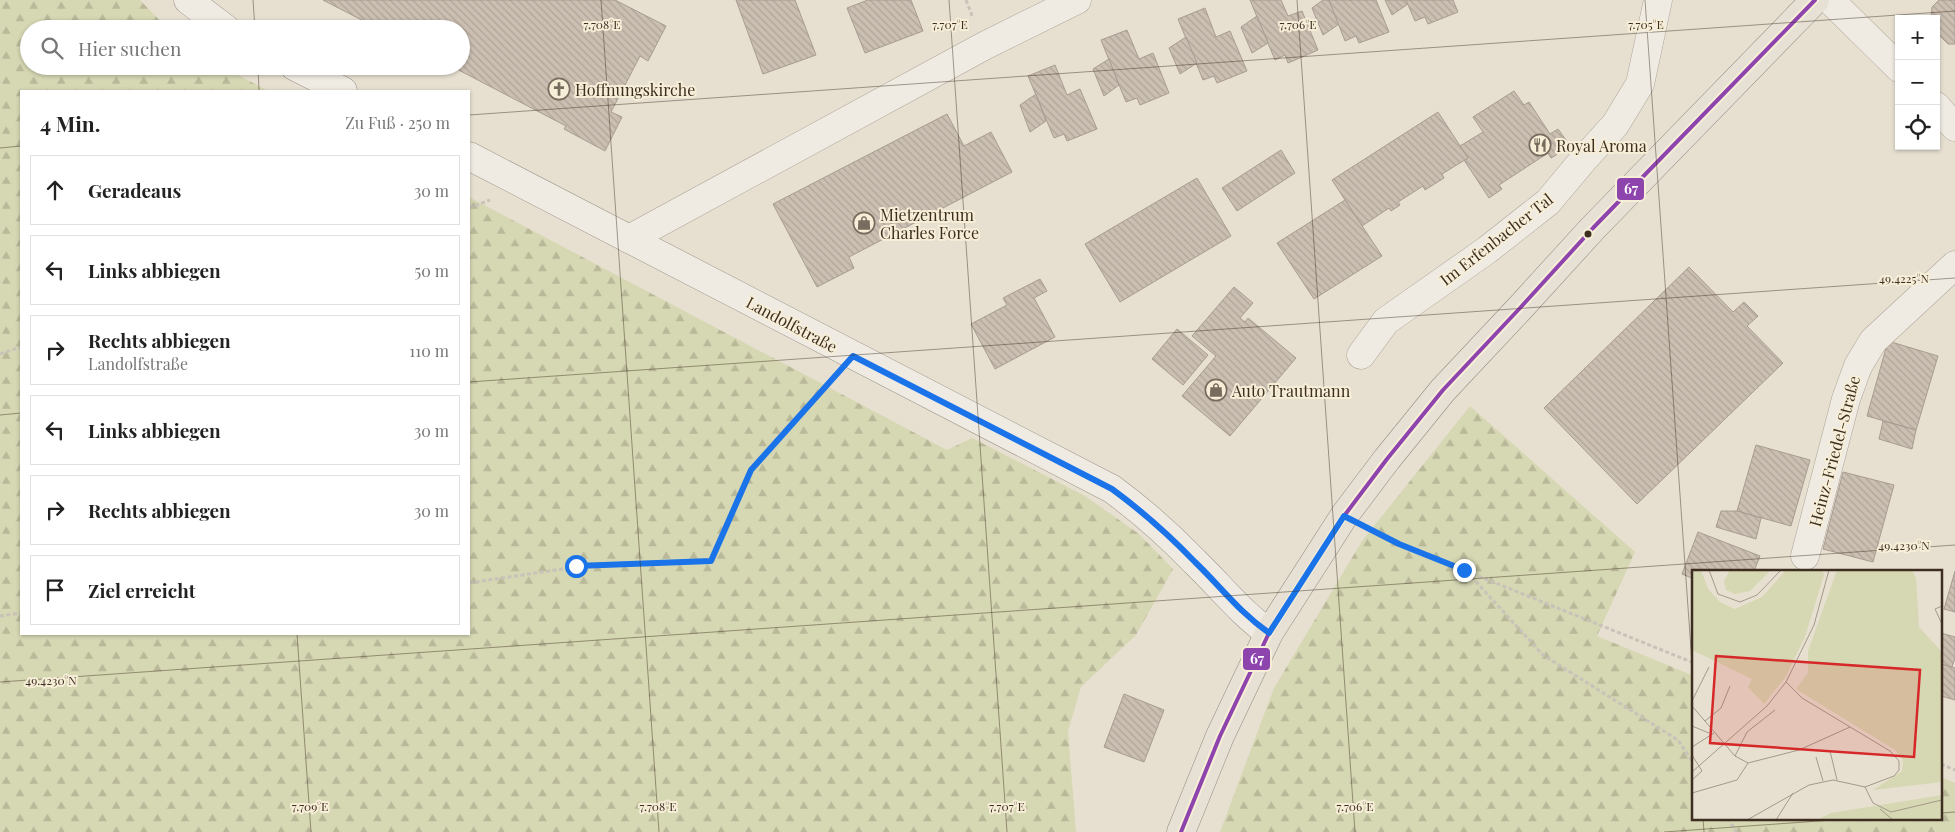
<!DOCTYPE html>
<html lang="de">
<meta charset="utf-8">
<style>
:root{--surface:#fff;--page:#f2f2f2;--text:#222;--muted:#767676;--line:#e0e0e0}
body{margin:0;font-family:"Playfair Display",serif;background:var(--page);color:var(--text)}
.controls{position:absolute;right:15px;top:15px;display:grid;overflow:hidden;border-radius:0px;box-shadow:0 1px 4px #0004}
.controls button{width:45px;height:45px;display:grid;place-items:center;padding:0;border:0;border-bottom:1px solid var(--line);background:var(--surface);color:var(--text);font:25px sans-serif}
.stop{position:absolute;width:15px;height:15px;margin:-11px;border:4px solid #1a73e8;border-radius:50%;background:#fff}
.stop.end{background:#1a73e8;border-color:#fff;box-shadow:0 1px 5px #0008}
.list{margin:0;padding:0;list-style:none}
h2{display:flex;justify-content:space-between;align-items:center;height:65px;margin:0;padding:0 20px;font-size:21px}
h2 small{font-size:16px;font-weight:400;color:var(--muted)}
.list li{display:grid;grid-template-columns:32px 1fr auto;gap:15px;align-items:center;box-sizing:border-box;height:70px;margin:0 10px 10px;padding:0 10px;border:1px solid var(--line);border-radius:0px}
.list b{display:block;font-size:19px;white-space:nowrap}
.list p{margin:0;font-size:16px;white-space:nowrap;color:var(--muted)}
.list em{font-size:16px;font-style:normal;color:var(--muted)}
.icon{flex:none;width:28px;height:28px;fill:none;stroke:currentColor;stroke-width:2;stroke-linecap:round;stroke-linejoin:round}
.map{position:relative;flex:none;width:1955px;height:832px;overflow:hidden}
.search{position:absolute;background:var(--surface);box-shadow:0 1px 4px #0004;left:20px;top:20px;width:450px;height:55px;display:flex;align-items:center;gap:12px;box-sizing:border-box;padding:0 18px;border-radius:28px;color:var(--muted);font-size:19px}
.panel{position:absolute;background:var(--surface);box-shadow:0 1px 4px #0004;left:20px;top:90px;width:450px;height:545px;border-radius:0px}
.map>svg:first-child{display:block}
.forest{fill:url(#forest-firs)}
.building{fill:url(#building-back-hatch);stroke:#a89c90}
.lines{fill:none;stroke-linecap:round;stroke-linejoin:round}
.street-casing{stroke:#ada599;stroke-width:29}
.secondary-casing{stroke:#9c958a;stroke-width:29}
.primary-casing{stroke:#928b80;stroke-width:29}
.path{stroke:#c8c2b9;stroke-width:3;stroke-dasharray:4 2.5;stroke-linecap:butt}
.street{stroke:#efebe3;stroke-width:28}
.secondary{stroke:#efebe3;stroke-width:28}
.primary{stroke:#e6e1d4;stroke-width:28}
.bus-1-casing{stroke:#f7eed8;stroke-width:8}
.bus-1{stroke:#8e44ad;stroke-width:4}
.route{stroke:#1a73e8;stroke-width:6}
.ticks{fill:none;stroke:#3d2e20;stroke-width:1;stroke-opacity:0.45}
.bus-dot{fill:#3d2e20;stroke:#f7eed8;stroke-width:2}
.labels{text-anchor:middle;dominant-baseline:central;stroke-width:4;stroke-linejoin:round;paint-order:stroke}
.poi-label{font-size:16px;fill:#3d2e20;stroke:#f7eed8;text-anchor:start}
.street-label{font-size:16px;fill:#3d2e20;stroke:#f7eed8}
.inset-road{fill:none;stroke:#a3998a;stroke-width:1}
.view{fill:#d62828;fill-opacity:0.15;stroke:#d62828;stroke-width:2.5}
.inset-edge{fill:none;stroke:#3d2e20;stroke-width:2.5}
.ticks-label{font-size:12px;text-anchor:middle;fill:#3d2e20;stroke:#f7eed8;stroke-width:4;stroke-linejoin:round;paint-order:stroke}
.line-badge{stroke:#f7eed8;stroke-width:2}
.badge-label{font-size:14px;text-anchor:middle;font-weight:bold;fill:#fff}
</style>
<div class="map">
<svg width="1955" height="832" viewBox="0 0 1955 832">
<defs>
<pattern id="forest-firs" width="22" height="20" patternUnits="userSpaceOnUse" patternTransform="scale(1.25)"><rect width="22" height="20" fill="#d6d7b3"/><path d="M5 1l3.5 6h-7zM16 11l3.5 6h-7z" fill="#b9b99a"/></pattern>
<pattern id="building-back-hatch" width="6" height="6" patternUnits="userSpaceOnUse" patternTransform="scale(1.25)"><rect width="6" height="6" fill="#cbbfb2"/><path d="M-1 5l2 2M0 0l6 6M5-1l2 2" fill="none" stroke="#afa499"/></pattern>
</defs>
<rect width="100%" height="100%" fill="#e7e0d1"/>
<g class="forest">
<path d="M0 0H140L168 29H29V66H221L268 91H21V634H469V197L947 450 972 438 1085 496 1139 534 1173 569 1136 635 1081 687 1068 731 1076 832H0Z"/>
<path d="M1470 406 1635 552 1597 636 1694 676V818H1941V777L1955 783V832H1220L1274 688 1362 541Z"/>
</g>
<g class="building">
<path d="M323 0H615L666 26 648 61 640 56 611 112 622 117 605 151 564 129 566 126 451 66H461V29H379Z"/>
<path d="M736 0H795L816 55 763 74Z"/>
<path d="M868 0H911L923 31 865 53 847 8Z"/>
<path d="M1250 0H1281L1288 16 1302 11 1318 50 1288 63 1285 55 1275 60Z"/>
<path d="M1323 0H1329L1339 24 1323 35 1312 8Z"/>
<path d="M1329 0H1376L1389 32 1359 43 1356 36 1345 41Z"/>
<path d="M1385 0H1406L1408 4 1392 15Z"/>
<path d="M1406 0H1453L1458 12 1428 24 1425 17 1415 21Z"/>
<path d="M1939 0H1955V44H1948L1936 32V19H1931L1932 7Z"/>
<path d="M1205 8 1216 37 1230 31 1247 71 1217 83 1214 76 1203 80 1178 19Z"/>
<path d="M1257 16 1268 43 1252 53 1241 27Z"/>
<path d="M1127 30 1139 59 1153 53 1169 93 1140 105 1137 98 1126 102 1101 40Z"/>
<path d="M1186 37 1197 63 1180 74 1169 48Z"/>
<path d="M1109 59 1119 85 1104 96 1093 69Z"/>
<path d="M1055 65 1067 95 1080 89 1097 129 1067 141 1064 134 1054 138 1028 76Z"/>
<path d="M1514 91 1524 105 1529 102 1550 134 1558 129 1566 140 1556 155 1551 158 1548 153 1499 185 1502 189 1489 198 1464 160 1468 158 1460 146 1483 132 1473 117Z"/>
<path d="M1036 94 1046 121 1030 132 1020 105Z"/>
<path d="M1438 112 1468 158 1442 174 1444 178 1425 190 1423 186 1398 202 1400 205 1391 211 1389 208 1362 226 1332 180Z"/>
<path d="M947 114 964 146 991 132 1012 172 849 257 854 268 817 287 773 204Z"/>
<path d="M1281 150 1295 173 1237 211 1222 188Z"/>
<path d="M1197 178 1231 236 1120 302 1085 244Z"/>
<path d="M1345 200 1382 256 1314 299 1277 243Z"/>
<path d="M1689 267 1733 312 1744 302 1758 316 1747 326 1783 363 1637 504 1544 408Z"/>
<path d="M1040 279 1047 291 1034 298 1055 337 995 369 971 324 1007 305 1003 298Z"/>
<path d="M1234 287 1253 303 1240 318 1245 322 1248 318 1296 358 1230 436 1182 396 1216 356 1192 336Z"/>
<path d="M1177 329 1208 355 1183 385 1152 359Z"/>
<path d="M1888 341 1938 356 1916 430 1867 416Z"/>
<path d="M1883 421 1916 430 1912 449 1879 439Z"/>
<path d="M1756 445 1810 460 1791 526 1737 511Z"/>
<path d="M1843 472 1894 485 1873 562 1823 549Z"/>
<path d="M1721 511H1737L1761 518 1756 539 1716 527Z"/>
<path d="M1698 532 1760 556 1754 571H1694V579L1682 574Z"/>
<path d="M1955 571V612L1944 609Z"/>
<path d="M1941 633 1955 637V658L1952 667 1941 664Z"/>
<path d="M1941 664 1955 668V700L1941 696Z"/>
<path d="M1124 694 1164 710 1144 762 1104 747Z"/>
</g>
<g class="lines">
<g class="street-casing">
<g id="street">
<path d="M1830 0 1899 68"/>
<path d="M1936 106 1955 127"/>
<path d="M629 239 984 46 1077 0"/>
<path d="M1361 355 1386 321 1487 250 1548 202 1584 159 1615 125 1640 84 1658 0"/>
<path d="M1805 556 1846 399 1858 366 1873 341 1955 265"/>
</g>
</g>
<g class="secondary-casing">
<g id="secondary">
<path d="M188 0 226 29"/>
<path d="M294 66 343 91"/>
<path d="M469 156 1112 489C1142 511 1169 535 1195 562 1221 587 1240 612 1269 633"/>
</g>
</g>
<g class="primary-casing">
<path id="primary" d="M1181 832 1220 736 1269 633 1344 516 1387 459 1443 390 1520 308 1593 228 1815 0"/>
</g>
<g class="path">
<path d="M966 0 973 18"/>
<path d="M469 208 490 200"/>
<path d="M0 354 21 347"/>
<path d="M1371 530 1399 544 1694 663"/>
<path d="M1467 572 1543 655 1678 740 1694 764"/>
<path d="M469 583 576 567 711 561 751 470 833 379"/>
<path d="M0 616 21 613"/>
<path d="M1941 764 1955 770"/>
<path d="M1728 818 1736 832"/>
</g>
<use href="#street" class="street"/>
<use href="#secondary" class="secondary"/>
<use href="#primary" class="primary"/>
<g class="bus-1-casing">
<path id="bus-1" d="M1181 832 1220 736 1269 633 1344 516 1387 459 1443 390 1520 308 1593 228 1815 0"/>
</g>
<use href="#bus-1" class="bus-1"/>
</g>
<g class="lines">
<path class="route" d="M576 566 711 561 751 470 853 356 1112 489C1142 511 1169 535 1195 562 1221 587 1239 612 1269 633L1344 516 1399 544 1464 570"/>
</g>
<path class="ticks" d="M253 0 255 29M601 0 659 832M949 0 1007 832M1297 0 1355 832M1645 0 1694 692M258 66 259 91M469 115 1955 11M0 148 21 146M469 382 1955 278M0 415 21 413M297 634 311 832M0 682 1955 545M1941 813 1955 812M1703 818 1704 832M1664 832 1861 818"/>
<defs>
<g id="church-ring" transform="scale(1.125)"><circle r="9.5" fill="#f7eed8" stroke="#786c5e" stroke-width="1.5"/><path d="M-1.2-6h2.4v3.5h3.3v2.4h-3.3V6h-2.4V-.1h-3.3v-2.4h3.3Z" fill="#786c5e"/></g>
<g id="restaurant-ring" transform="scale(1.125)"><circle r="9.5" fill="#f7eed8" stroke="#786c5e" stroke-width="1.5"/><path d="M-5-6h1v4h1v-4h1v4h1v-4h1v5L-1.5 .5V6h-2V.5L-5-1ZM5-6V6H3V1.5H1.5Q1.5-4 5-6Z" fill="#786c5e"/></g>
<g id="shop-ring" transform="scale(1.125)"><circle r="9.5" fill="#f7eed8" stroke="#786c5e" stroke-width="1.5"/><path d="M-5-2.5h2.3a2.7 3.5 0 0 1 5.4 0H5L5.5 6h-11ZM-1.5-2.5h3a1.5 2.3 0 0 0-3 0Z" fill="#786c5e"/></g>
</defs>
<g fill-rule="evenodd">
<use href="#church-ring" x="559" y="89"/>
<use href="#restaurant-ring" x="1540" y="145"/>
<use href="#shop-ring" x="864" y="223"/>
<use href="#shop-ring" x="1216" y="390"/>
</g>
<circle class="bus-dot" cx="1588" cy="234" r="4.5"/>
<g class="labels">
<g class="poi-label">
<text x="575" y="89">Hoffnungskirche</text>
<text x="1556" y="145">Royal Aroma</text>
<text x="880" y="214">Mietzentrum<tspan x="880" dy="18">Charles Force</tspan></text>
<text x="1232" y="390">Auto Trautmann</text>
</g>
<g class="street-label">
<text transform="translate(1496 239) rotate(-38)">Im Erfenbacher Tal</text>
<text transform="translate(792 324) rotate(28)">Landolfstraße</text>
<text transform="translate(1834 451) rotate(-75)">Heinz-Friedel-Straße</text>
</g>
</g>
<g transform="translate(1692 570)">
<rect width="250" height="250" fill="#e7e0d1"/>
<path d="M0 0H9L16 19 28 32 43 39 70 27 94 0H130L132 5 113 67 94 106 72 134 56 117 60 109 0 80ZM38 0H79L58 21 43 24 34 20 32 11ZM145 0H220L224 8 227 57 250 82V212L181 220 210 201 211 190 203 180 104 119 116 103V81ZM250 225V250H125L139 243Z" fill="#d6d7b3"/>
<path class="inset-road" d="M17 0 26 24 48 32 65 25 89 0M250 36 243 39 250 54M0 131 17 97M0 136 43 186 56 193 107 180 158 157M13 151 29 138 38 116M0 156 17 163M0 177 22 163M138 181 145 210M0 185 10 201 0 210M43 186 55 162 83 140M124 187 131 211M0 202 75 136 94 112 122 55 137 0M173 217 181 233 199 242 250 230M0 223 45 210 56 193M188 239 201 250M55 250 117 215 141 210 173 217 202 206 207 200V191L198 181 110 128 94 112M84 250 101 223"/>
<path class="view" d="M24 86 228 100 222 187 18 173Z"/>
<rect width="250" height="250" class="inset-edge"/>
</g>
<g class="ticks-label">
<text x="602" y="29">7.708°E</text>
<text x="950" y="29">7.707°E</text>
<text x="1298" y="29">7.706°E</text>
<text x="1646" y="29">7.705°E</text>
<text x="1904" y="283">49.4225°N</text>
<text x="1904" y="550">49.4230°N</text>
<text x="51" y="685">49.4230°N</text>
<text x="310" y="811">7.709°E</text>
<text x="658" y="811">7.708°E</text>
<text x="1007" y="811">7.707°E</text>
<text x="1355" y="811">7.706°E</text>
</g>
<g class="line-badge">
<rect x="1616" y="177" width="29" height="24" rx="5" fill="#8e44ad"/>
<rect x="1242" y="647" width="29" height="24" rx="5" fill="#8e44ad"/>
</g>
<g class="badge-label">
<text x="1631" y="194">67</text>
<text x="1257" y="664">67</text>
</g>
</svg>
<div class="controls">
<button>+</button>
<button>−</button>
<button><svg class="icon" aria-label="locate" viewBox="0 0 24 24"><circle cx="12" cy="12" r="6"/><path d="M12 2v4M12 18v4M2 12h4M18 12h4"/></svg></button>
</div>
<div class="stop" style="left:576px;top:566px"></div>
<div class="stop end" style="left:1464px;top:570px"></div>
<div class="search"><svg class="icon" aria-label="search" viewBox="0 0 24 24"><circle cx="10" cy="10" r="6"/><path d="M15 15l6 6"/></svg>Hier suchen</div>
<section class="panel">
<h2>4 Min.<small>Zu Fuß · 250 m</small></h2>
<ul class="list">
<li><svg class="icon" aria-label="ahead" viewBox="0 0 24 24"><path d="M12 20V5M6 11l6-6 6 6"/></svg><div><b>Geradeaus</b></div><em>30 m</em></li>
<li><svg class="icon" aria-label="left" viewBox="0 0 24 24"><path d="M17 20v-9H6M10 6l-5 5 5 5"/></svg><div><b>Links abbiegen</b></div><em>50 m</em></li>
<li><svg class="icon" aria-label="right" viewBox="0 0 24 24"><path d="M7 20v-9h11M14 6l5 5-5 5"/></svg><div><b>Rechts abbiegen</b><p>Landolfstraße</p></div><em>110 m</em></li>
<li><svg class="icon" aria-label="left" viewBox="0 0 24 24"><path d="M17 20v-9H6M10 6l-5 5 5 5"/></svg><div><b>Links abbiegen</b></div><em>30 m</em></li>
<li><svg class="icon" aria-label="right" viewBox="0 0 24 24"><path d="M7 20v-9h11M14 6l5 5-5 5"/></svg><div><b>Rechts abbiegen</b></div><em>30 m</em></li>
<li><svg class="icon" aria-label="arrive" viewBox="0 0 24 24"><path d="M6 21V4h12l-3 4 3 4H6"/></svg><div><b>Ziel erreicht</b></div></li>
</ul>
</section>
</div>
